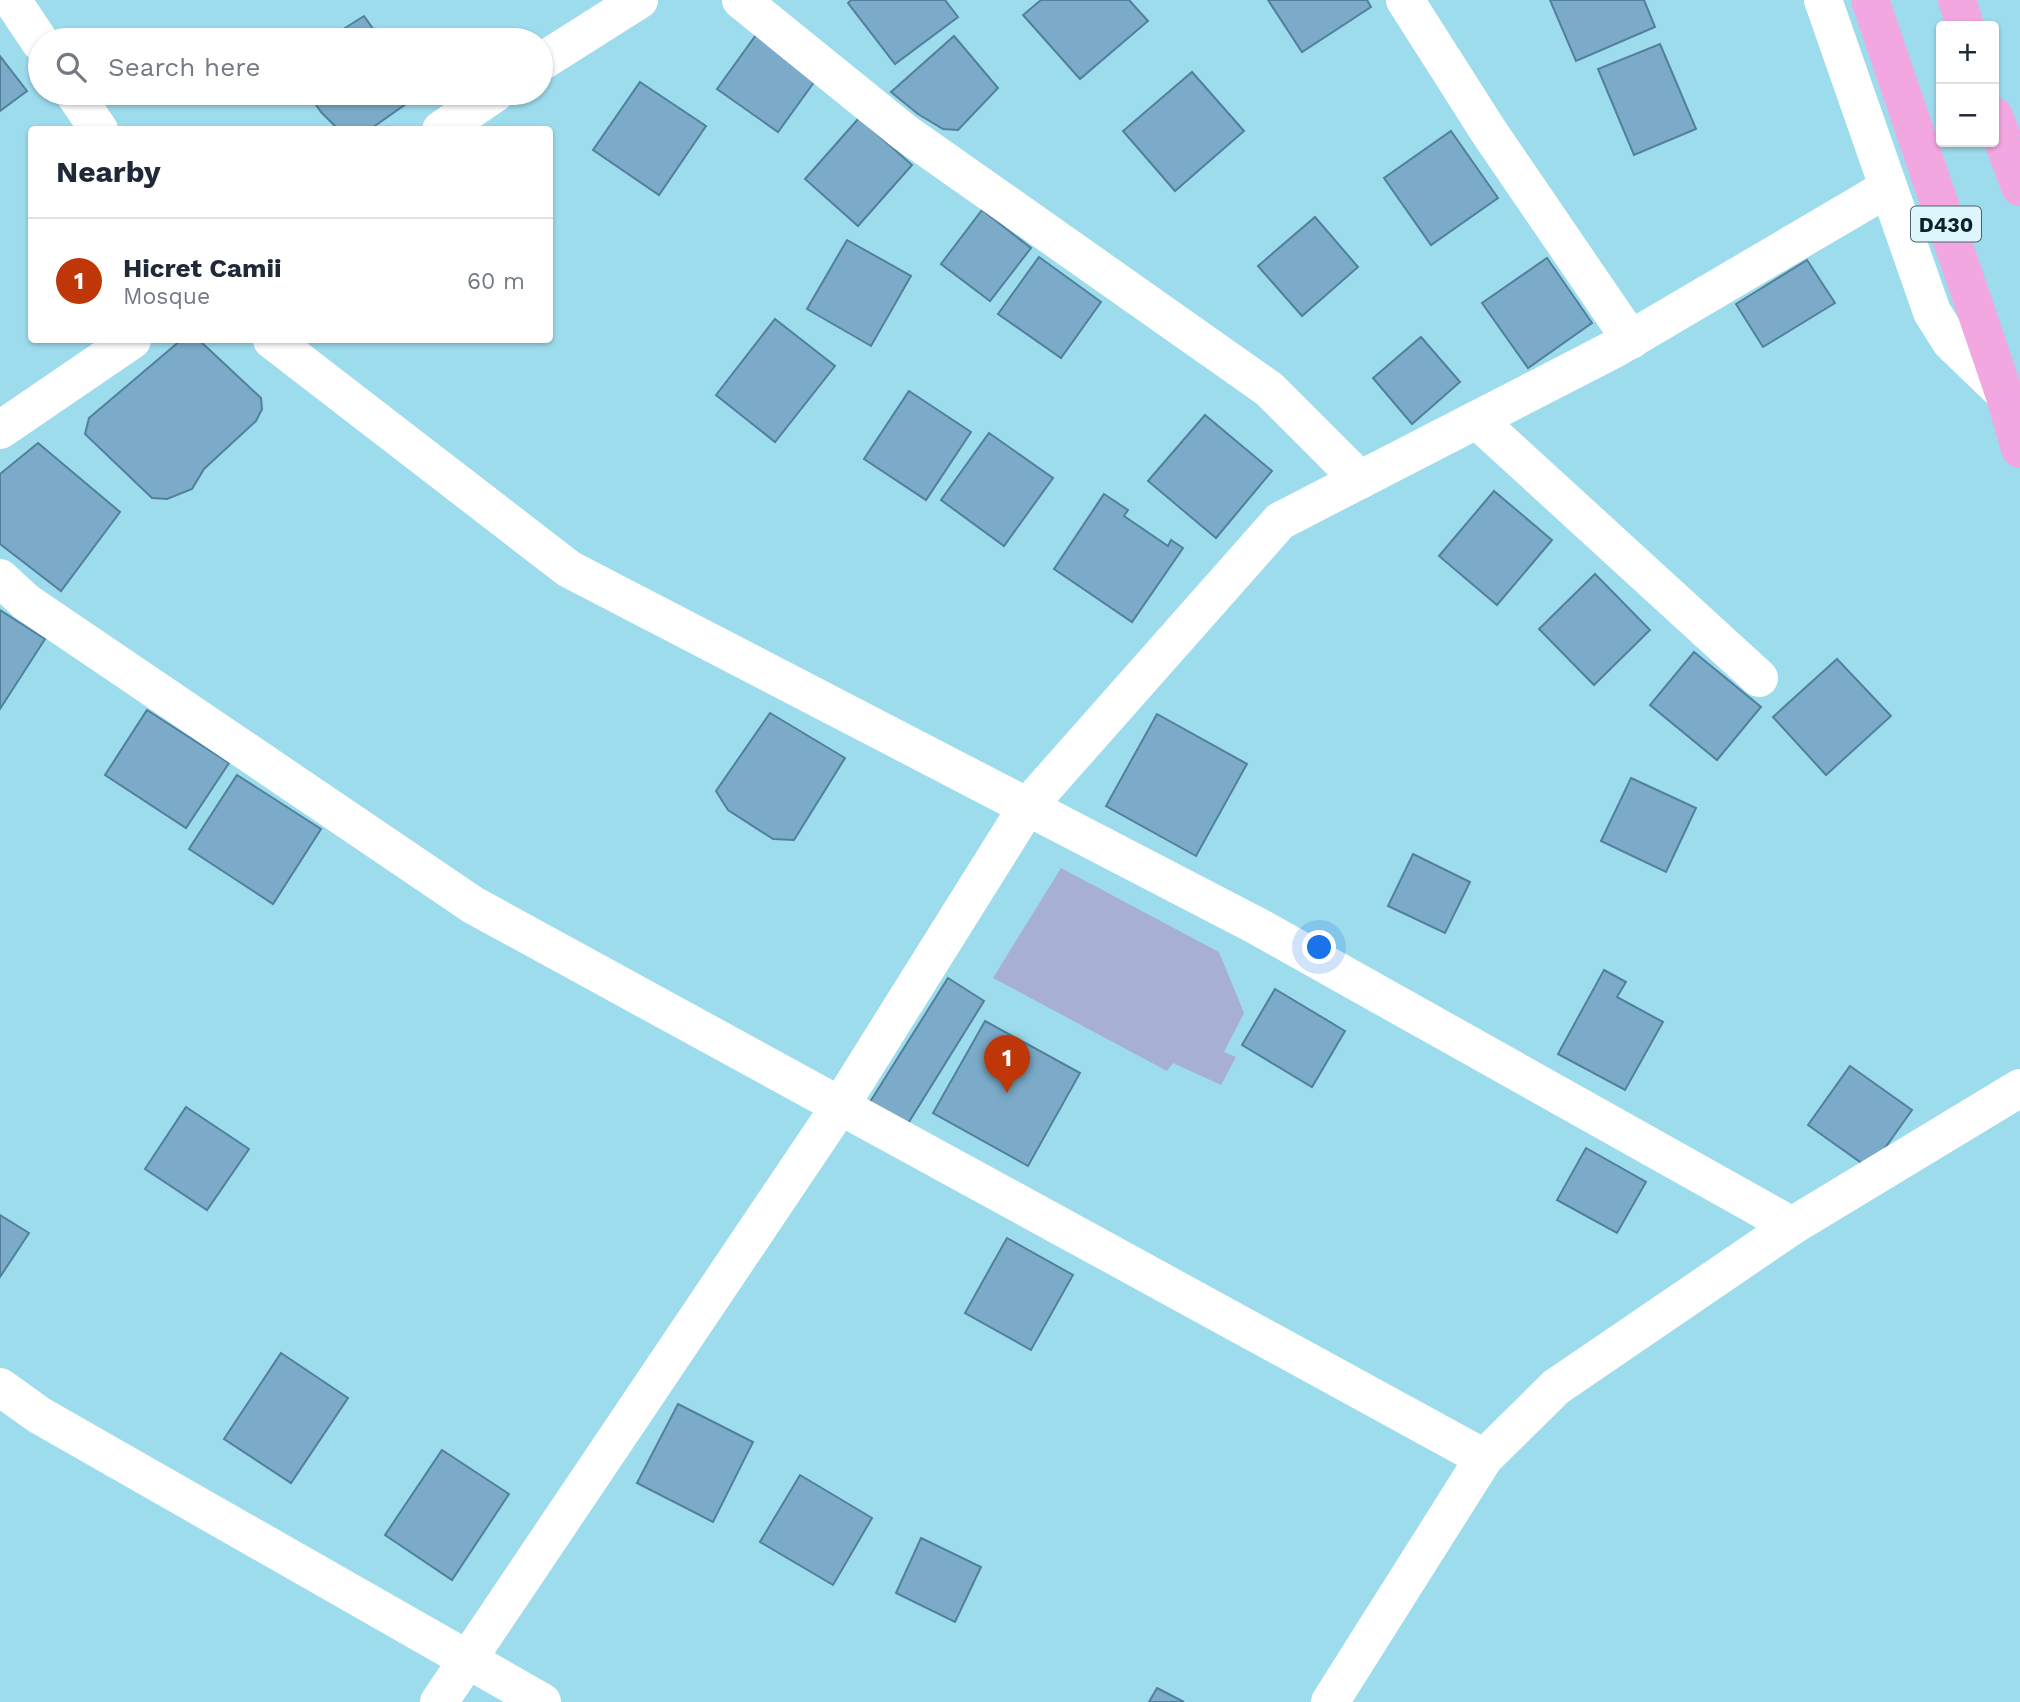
<!DOCTYPE html>
<meta charset="utf-8">
<style>
:root{--surface:#fff;--page:#f6f6f7;--text:#1f2937;--muted:#747a83;--line:#e0e1e3;--accent:#bf3708}
body{margin:0;font-family:"Work Sans",sans-serif;background:var(--page);color:var(--text)}
.controls{position:absolute;right:21px;top:21px;display:grid;overflow:hidden;border-radius:7px;box-shadow:0 2px 5px #0004}
.controls button{width:63px;height:63px;display:grid;place-items:center;padding:0;border:0;border-bottom:2px solid var(--line);background:var(--surface);color:var(--text);font:35px sans-serif}
.you{position:absolute;left:1320px;top:948px;width:24px;height:24px;margin:-18px;border:5px solid #fff;border-radius:50%;background:#1a73e8;box-shadow:0 0 0 10px #1a73e833}
.badge{display:grid;place-items:center;width:46px;height:46px;border-radius:50%;background:var(--accent);color:#fff;font-size:23px;font-weight:700}
.pin{position:absolute;translate:-50% -58px;filter:drop-shadow(0 2px 4px #0008)}
.pin::after{content:'';position:absolute;top:37px;width:24px;height:21px;background:inherit;clip-path:polygon(0 0,100% 0,50% 100%)}
.list{margin:0;padding:0;list-style:none}
h2{display:flex;justify-content:space-between;align-items:center;height:91px;margin:0;padding:0 28px;font-size:30px}
h2 small{font-size:23px;font-weight:400;color:var(--muted)}
.list li{display:grid;grid-template-columns:46px 1fr auto;gap:21px;align-items:center;box-sizing:border-box;height:126px;padding:0 28px;border-top:2px solid var(--line)}
.list b{display:block;font-size:26px;white-space:nowrap}
.list p{margin:0;font-size:23px;white-space:nowrap;color:var(--muted)}
.list em{font-size:23px;font-style:normal;color:var(--muted)}
.icon{flex:none;width:38px;height:38px;fill:none;stroke:currentColor;stroke-width:2;stroke-linecap:round;stroke-linejoin:round}
.map{position:relative;flex:none;width:2020px;height:1702px;overflow:hidden}
.search{position:absolute;background:var(--surface);box-shadow:0 2px 5px #0004;left:28px;top:28px;width:525px;height:77px;display:flex;align-items:center;gap:18px;box-sizing:border-box;padding:0 24px;border-radius:38px;color:var(--muted);font-size:26px}
.panel{position:absolute;background:var(--surface);box-shadow:0 2px 5px #0004;left:28px;top:126px;width:525px;height:217px;border-radius:7px}
.map>svg:first-child{display:block}
.green{fill:#a8afd4}
.building{fill:#7babc9;stroke:#51809c;stroke-width:2}
.lines{fill:none;stroke-linecap:round;stroke-linejoin:round}
.street{stroke:#fff;stroke-width:38}
.secondary{stroke:#fff;stroke-width:38}
.highway{stroke:#f3a7e0;stroke-width:38}
.labels{text-anchor:middle;dominant-baseline:central;stroke-width:5;stroke-linejoin:round;paint-order:stroke}
.shield{fill:#def6fd;stroke:#4a636a;stroke-width:2}
.shield-label{font-size:21px;font-weight:bold;fill:#0a242b}
</style>
<div class="map">
<svg width="2020" height="1702" viewBox="0 0 2020 1702">
<rect width="100%" height="100%" fill="#9ddced"/>
<path class="green" d="M1061 868 1219 952 1244 1013 1224 1052 1236 1057 1221 1085 1173 1063 1167 1071 993 978Z"/>
<g class="building">
<path d="M851 0H945L958 17 895 64 848 3Z"/>
<path d="M1041 0H1129L1148 21 1080 79 1023 15Z"/>
<path d="M1268 0H1367L1371 7 1302 52Z"/>
<path d="M1550 0H1644L1655 27 1576 61Z"/>
<path d="M364 16 381 40H326Z"/>
<path d="M756 35 817 78 778 132 717 89Z"/>
<path d="M954 36 998 88 958 130 943 129 918 114 891 92Z"/>
<path d="M1660 44 1696 129 1634 155 1598 69Z"/>
<path d="M0 56 27 91 0 111Z"/>
<path d="M1192 72 1244 131 1175 191 1123 131Z"/>
<path d="M640 82 706 126 659 195 593 150Z"/>
<path d="M308 93H419L420 94 369 130H339L321 112Z"/>
<path d="M859 118 912 165 858 226 805 179Z"/>
<path d="M1451 131 1498 198 1431 245 1384 178Z"/>
<path d="M982 210 1031 248 990 301 941 264Z"/>
<path d="M1315 217 1358 267 1302 316 1258 266Z"/>
<path d="M847 240 911 276 871 346 807 309Z"/>
<path d="M1039 257 1101 302 1061 358 998 314Z"/>
<path d="M1547 258 1592 323 1528 368 1482 303Z"/>
<path d="M1807 260 1835 303 1763 347 1736 304Z"/>
<path d="M775 319 835 366 775 442 716 395Z"/>
<path d="M1421 337 1460 382 1412 424 1373 378Z"/>
<path d="M181 340H199L261 398 262 409 256 421 204 469 192 489 167 499 152 498 85 434 89 418Z"/>
<path d="M909 391 971 432 926 500 864 459Z"/>
<path d="M1205 415 1272 471 1216 538 1148 481Z"/>
<path d="M989 433 1053 478 1004 546 941 500Z"/>
<path d="M38 443 120 512 61 591 0 544V474Z"/>
<path d="M1494 491 1552 540 1497 605 1439 556Z"/>
<path d="M1104 494 1128 510 1124 516 1168 546 1171 540 1183 548 1132 622 1054 569Z"/>
<path d="M1595 574 1650 630 1594 685 1539 629Z"/>
<path d="M0 610 45 639 0 709Z"/>
<path d="M1694 652 1761 707 1717 760 1650 705Z"/>
<path d="M1837 659 1891 716 1826 775 1773 717Z"/>
<path d="M147 710 229 763 186 828 105 775Z"/>
<path d="M770 713 845 758 794 840 773 839 728 810 716 791Z"/>
<path d="M1157 714 1247 764 1196 856 1106 806Z"/>
<path d="M237 775 321 829 273 904 189 849Z"/>
<path d="M1631 778 1696 808 1666 872 1601 841Z"/>
<path d="M1413 854 1470 882 1445 933 1388 906Z"/>
<path d="M1604 970 1626 982 1617 997 1663 1022 1625 1090 1558 1054Z"/>
<path d="M948 978 984 1001 907 1125 870 1102Z"/>
<path d="M1275 989 1345 1031 1312 1087 1242 1045Z"/>
<path d="M985 1021 1080 1073 1028 1166 933 1113Z"/>
<path d="M1850 1066 1912 1110 1870 1169 1808 1125Z"/>
<path d="M186 1107 249 1149 207 1210 145 1169Z"/>
<path d="M1586 1148 1646 1182 1617 1233 1557 1200Z"/>
<path d="M0 1215 29 1233 0 1277Z"/>
<path d="M1007 1238 1073 1275 1031 1350 965 1313Z"/>
<path d="M281 1353 348 1398 291 1483 224 1439Z"/>
<path d="M678 1404 753 1442 713 1522 637 1483Z"/>
<path d="M442 1450 509 1494 452 1580 385 1535Z"/>
<path d="M800 1475 872 1518 833 1585 760 1542Z"/>
<path d="M921 1538 981 1567 955 1622 896 1593Z"/>
<path d="M1157 1688 1184 1702H1149Z"/>
</g>
<g class="lines">
<g class="street">
<path d="M12 0 40 42"/>
<path d="M741 0 904 132 1269 389 1360 480"/>
<path d="M1405 0 1489 132 1631 340"/>
<path d="M541 62 639 0"/>
<path d="M74 93 99 130"/>
<path d="M441 130 495 93"/>
<path d="M272 340 569 569 1257 926 1792 1226"/>
<path d="M1477 420 1759 678"/>
<path d="M0 430 132 340"/>
<path d="M0 578 26 602 473 905 1484 1458"/>
<path d="M0 1387 39 1415 542 1702"/>
<path d="M439 1702 840 1106 1027 807 1280 521 1614 349 1888 188"/>
<path d="M1330 1702 1484 1458 1556 1387 1792 1226 2020 1088"/>
</g>
<path class="secondary" d="M1823 0 1932 312 1951 342 2004 393"/>
<g class="highway">
<path d="M1870 0 2004 393 2020 449"/>
<path d="M1957 0 1965 26"/>
<path d="M1994 116 2020 187"/>
</g>
</g>
<g class="labels">
<rect class="shield" x="1911" y="206.5" width="70" height="35" rx="5"/>
<g class="shield-label">
<text x="1946" y="224">D430</text>
</g>
</g>
</svg>
<div class="controls">
<button>+</button>
<button>−</button>
</div>
<div class="you"></div>
<div class="pin badge" style="left:1007px;top:1093px">1</div>
<div class="search"><svg class="icon" aria-label="search" viewBox="0 0 24 24"><circle cx="10" cy="10" r="6"/><path d="M15 15l6 6"/></svg>Search here</div>
<section class="panel">
<h2>Nearby<small></small></h2>
<ul class="list">
<li><span class="badge">1</span><div><b>Hicret Camii</b><p>Mosque</p></div><em>60 m</em></li>
</ul>
</section>
</div>
